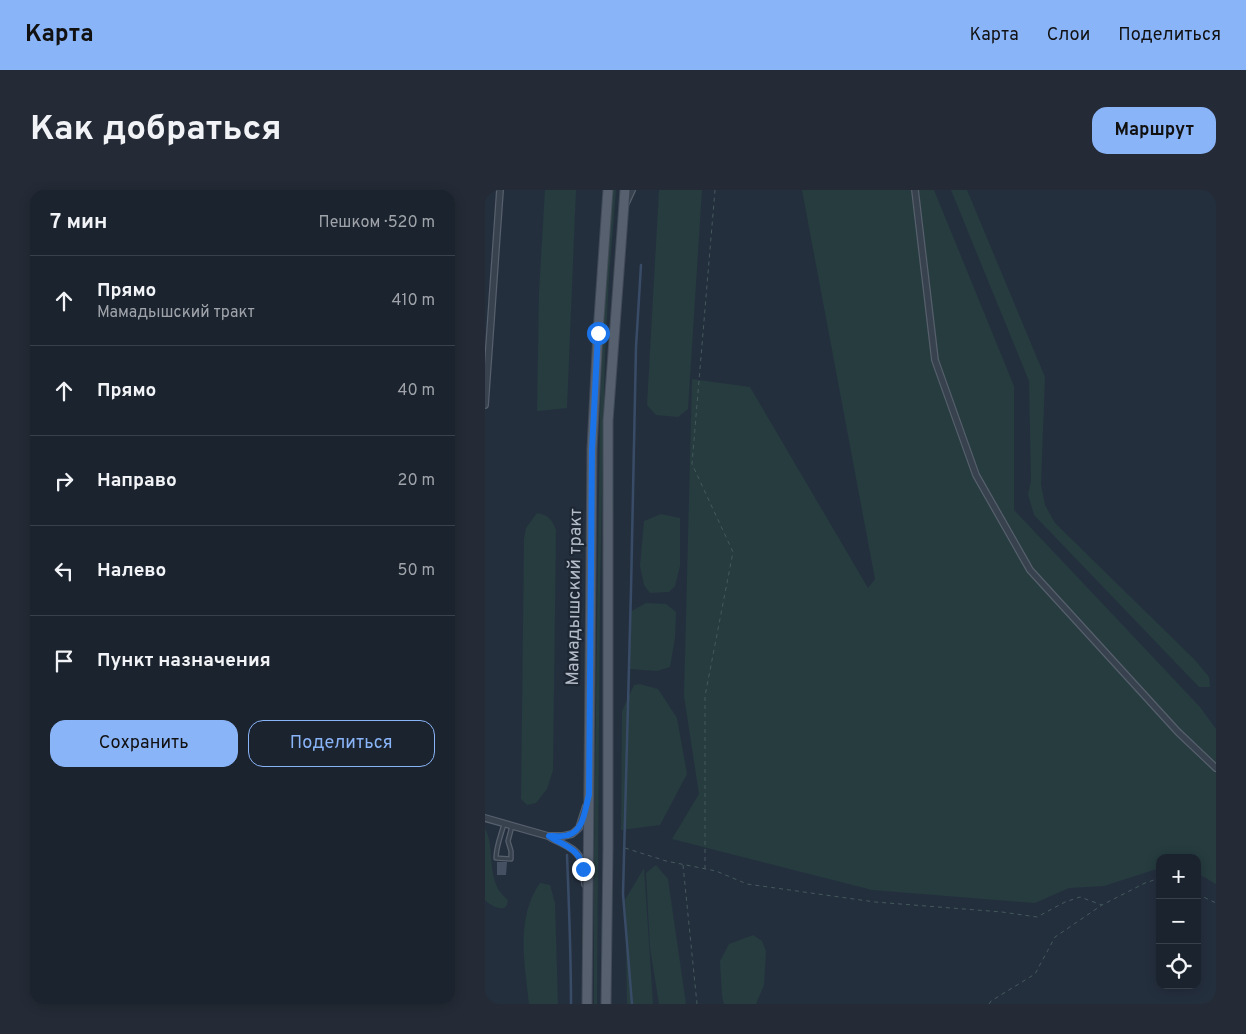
<!DOCTYPE html>
<html lang="ru">
<meta charset="utf-8">
<style>
:root{--surface:#1b232e;--page:#242b36;--text:#f1f3f6;--muted:#a0a4aa;--line:#39404a;--accent:#8ab4f8}
body{margin:0;font-family:Overpass,sans-serif;background:var(--page);color:var(--text)}
.controls{position:absolute;right:15px;bottom:15px;display:grid;overflow:hidden;border-radius:10px;box-shadow:0 2px 12px #0003}
.controls button{width:45px;height:45px;display:grid;place-items:center;padding:0;border:0;border-bottom:1px solid var(--line);background:var(--surface);color:var(--text);font:25px sans-serif}
.stop{position:absolute;width:15px;height:15px;margin:-11px;border:4px solid #1a73e8;border-radius:50%;background:#fff}
.stop.end{background:#1a73e8;border-color:#fff;box-shadow:0 1px 5px #0008}
.list{margin:0;padding:0;list-style:none}
h2{display:flex;justify-content:space-between;align-items:center;height:65px;margin:0;padding:0 20px;font-size:21px}
h2 small{font-size:16px;font-weight:400;color:var(--muted)}
.list li{display:grid;grid-template-columns:32px 1fr auto;gap:15px;align-items:center;box-sizing:border-box;height:90px;padding:0 20px;border-top:1px solid var(--line)}
.list b{display:block;font-size:19px;white-space:nowrap}
.list p{margin:0;font-size:16px;white-space:nowrap;color:var(--muted)}
.list em{font-size:16px;font-style:normal;color:var(--muted)}
.actions{display:flex;gap:10px;padding:15px 20px}
.actions a{flex:1;padding:11px 0;border:1px solid var(--accent);border-radius:15px;text-align:center;font-size:18px;color:var(--accent)}
.actions .main{background:var(--accent);color:#111}
.icon{flex:none;width:28px;height:28px;fill:none;stroke:currentColor;stroke-width:2;stroke-linecap:round;stroke-linejoin:round}
.map{position:relative;flex:none;width:731px;height:814px;overflow:hidden;border-radius:15px}
header{display:flex;align-items:center;gap:30px;box-sizing:border-box;height:70px;padding:0 25px;background:var(--accent);color:#111}
header strong{font-size:24px}
nav{display:flex;gap:28px;margin-inline-start:auto;font-size:18px}
.intro{display:flex;align-items:center;justify-content:space-between;box-sizing:border-box;height:120px;padding:0 30px}
h1{margin:0;font-size:35px}
.button{padding:12px 22px;border-radius:15px;background:var(--accent);color:#111;font-size:18px;font-weight:700}
main{display:flex;gap:30px;padding:0 30px}
aside{flex:1;background:var(--surface);border-radius:15px;box-shadow:0 2px 12px #0003}
.map>svg:first-child{display:block}
.green{fill:#263c3f}
.lines{fill:none;stroke-linecap:round;stroke-linejoin:round}
.stream{stroke:#394c67;stroke-width:2.5}
.building{fill:#455162}
.lane-casing{stroke:#565f6c;stroke-width:5.5}
.street-casing{stroke:#565f6c;stroke-width:8}
.primary-casing{stroke:#414a57;stroke-width:11}
.path{stroke:#44595c;stroke-width:1;stroke-dasharray:4 4;stroke-linecap:butt}
.lane{stroke:#38414e;stroke-width:3}
.street{stroke:#38414e;stroke-width:5.5}
.primary{stroke:#56606e;stroke-width:9}
.route{stroke:#1a73e8;stroke-width:6}
.labels{text-anchor:middle;dominant-baseline:central;stroke-width:4.5;stroke-linejoin:round;paint-order:stroke}
.street-label{font-size:18px;fill:#b4bcc9;stroke:#1d2633}
</style>
<header>
<strong>Карта</strong>
<nav><a>Карта</a><a>Слои</a><a>Поделиться</a></nav>
</header>
<div class="intro"><h1>Как добраться</h1><a class="button">Маршрут</a></div>
<main>
<aside>
<h2>7 мин<small>Пешком · 520 m</small></h2>
<ul class="list">
<li><svg class="icon" aria-label="ahead" viewBox="0 0 24 24"><path d="M12 20V5M6 11l6-6 6 6"/></svg><div><b>Прямо</b><p>Мамадышский тракт</p></div><em>410 m</em></li>
<li><svg class="icon" aria-label="ahead" viewBox="0 0 24 24"><path d="M12 20V5M6 11l6-6 6 6"/></svg><div><b>Прямо</b></div><em>40 m</em></li>
<li><svg class="icon" aria-label="right" viewBox="0 0 24 24"><path d="M7 20v-9h11M14 6l5 5-5 5"/></svg><div><b>Направо</b></div><em>20 m</em></li>
<li><svg class="icon" aria-label="left" viewBox="0 0 24 24"><path d="M17 20v-9H6M10 6l-5 5 5 5"/></svg><div><b>Налево</b></div><em>50 m</em></li>
<li><svg class="icon" aria-label="arrive" viewBox="0 0 24 24"><path d="M6 21V4h12l-3 4 3 4H6"/></svg><div><b>Пункт назначения</b></div></li>
</ul>
<div class="actions"><a class="main">Сохранить</a><a>Поделиться</a></div>
</aside>
<div class="map">
<svg width="731" height="814" viewBox="0 0 731 814">
<rect width="100%" height="100%" fill="#242f3e"/>
<g class="green">
<path d="M60 0H91L82 218 52 221 54 102Z"/>
<path d="M128 0H131L124 87 120 165 115 400 112 814H109V660L115 225C117 150 122 75 128 0Z"/>
<path d="M174 0H217L203 219 193 227 171 225 162 215Z"/>
<path d="M317 0H449L529 196V320L715 517 731 539V694L712 683V668H675V678L619 696 584 698 550 713 387 700 187 649 214 604 199 506 207 189 265 197 383 398 390 389Z"/>
<path d="M466 0H482L560 187 556 295 560 315 570 333 710 470 724 487 725 497H714L549 325 543 304 546 291 544 191Z"/>
<path d="M52 323C63 325 67 329 71 340L68 580 62 599 51 613 42 615 36 609 39 349 41 338Z"/>
<path d="M176 324 195 328V376L190 396 184 402 165 403 159 395 155 376 159 331Z"/>
<path d="M161 413 181 414 191 422 190 448 185 477 172 481 144 479 145 422Z"/>
<path d="M155 494 173 499 192 528 202 584 175 635 136 640 137 521 149 495Z"/>
<path d="M0 640H1C11 664 0 692 23 710L22 715 19 718C12 719 5 715 0 710Z"/>
<path d="M171 675 183 689 201 814H174L165 758 161 683Z"/>
<path d="M159 678 168 814H142L140 710Z"/>
<path d="M55 693 65 695 70 713 73 814H44C40 775 30 728 55 693Z"/>
<path d="M268 745 277 751 281 761 279 795 271 814H239L237 806 235 771 244 754Z"/>
</g>
<g class="lines">
<g class="stream">
<path d="M82 665C84 715 86 764 86 814"/>
<path d="M147 814 138 704 146 400 151 157 156 75"/>
</g>
</g>
<path class="building" d="M12 672H22L21 685H12Z"/>
<g class="lines">
<g class="lane-casing">
<path id="lane" d="M19 634C16 645 11 657 11 668L26 669V661L23 651 27 636"/>
</g>
<g class="street-casing">
<g id="street">
<path d="M430 0 450 170 491 285 545 380 693 542 731 578"/>
<path d="M141 13 147 0"/>
<path d="M0 215 15 0"/>
<path d="M0 628 63 646H78L87 644 94 638 101 616"/>
<path d="M65 647C77 654 93 658 97 673 99 680 99 687 100 694"/>
</g>
</g>
<g class="primary-casing">
<g id="primary">
<path d="M102 814 107 259 113 143 123 0"/>
<path d="M121 814 123 657V231L140 0"/>
</g>
</g>
<g class="path">
<path d="M140 658 181 671 231 681 262 694 390 712 517 722 552 727 580 712 595 707 617 715 660 693 675 688"/>
<path d="M198 675 212 814"/>
<path d="M220 679V506L248 362 207 274 230 0"/>
<path d="M712 704 731 713"/>
<path d="M504 814 506 811 550 784 570 747 617 715"/>
</g>
<use href="#lane" class="lane"/>
<use href="#street" class="street"/>
<use href="#primary" class="primary"/>
</g>
<g class="lines">
<path class="route" d="M98 679C95 658 79 656 64 646 70 646 77 647 83 645 99 641 100 618 104 605L107 260 113 143"/>
</g>
<g class="labels">
<g class="street-label">
<text transform="translate(90 407) rotate(-89)">Мамадышский тракт</text>
</g>
</g>
</svg>
<div class="controls">
<button>+</button>
<button>−</button>
<button><svg class="icon" aria-label="locate" viewBox="0 0 24 24"><circle cx="12" cy="12" r="6"/><path d="M12 2v4M12 18v4M2 12h4M18 12h4"/></svg></button>
</div>
<div class="stop" style="left:113px;top:143px"></div>
<div class="stop end" style="left:98px;top:679px"></div>
</div>
</main>
